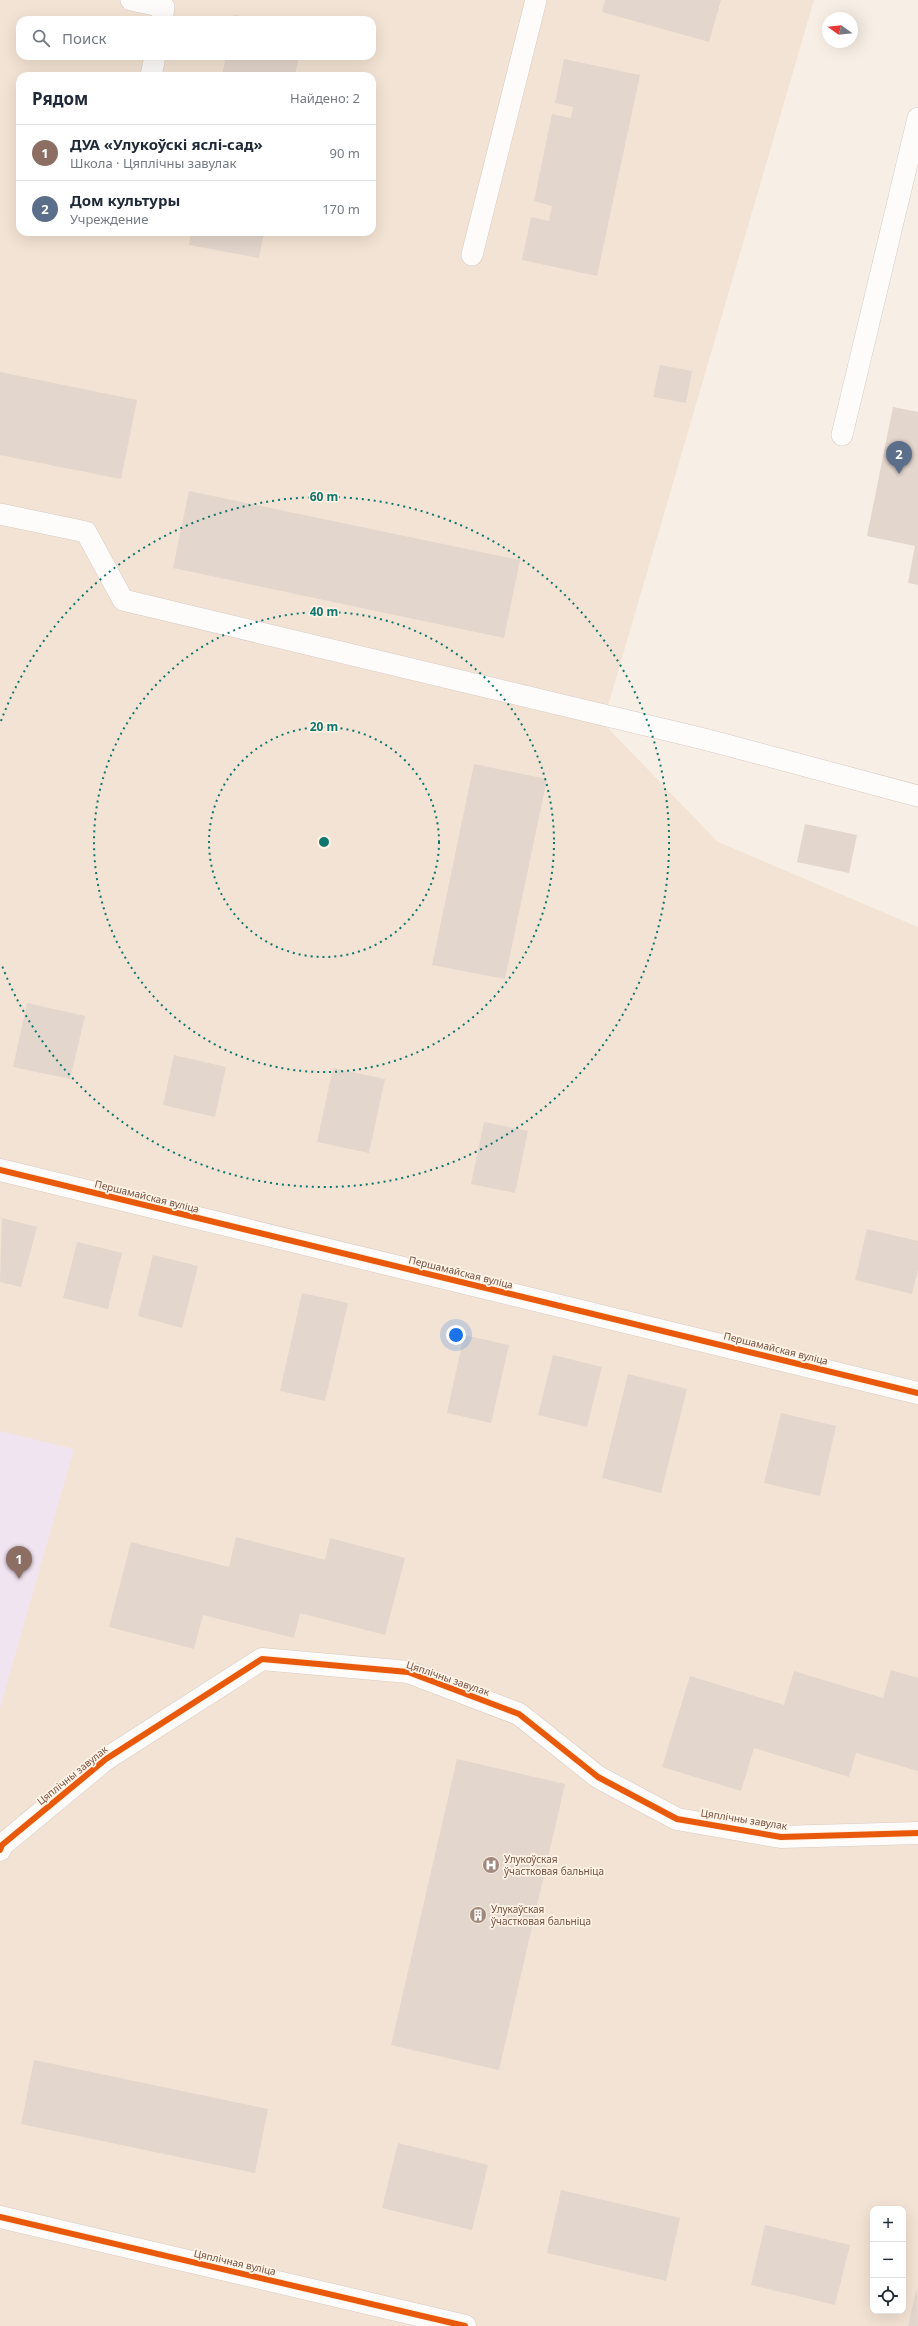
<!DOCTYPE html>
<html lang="ru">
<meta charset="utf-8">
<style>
:root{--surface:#fff;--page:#f2f2f3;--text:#1f2937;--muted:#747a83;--line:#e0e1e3;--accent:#111827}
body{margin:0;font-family:"Noto Sans",sans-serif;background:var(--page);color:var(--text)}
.controls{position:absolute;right:12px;bottom:12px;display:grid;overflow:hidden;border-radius:8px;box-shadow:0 4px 16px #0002}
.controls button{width:36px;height:36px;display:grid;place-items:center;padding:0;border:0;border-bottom:1px solid var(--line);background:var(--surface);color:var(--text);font:20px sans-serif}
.compass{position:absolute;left:822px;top:12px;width:36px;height:36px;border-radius:50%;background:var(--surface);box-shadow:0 4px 16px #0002;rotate:285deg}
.you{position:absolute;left:456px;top:1335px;width:14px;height:14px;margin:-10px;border:3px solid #fff;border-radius:50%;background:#1a73e8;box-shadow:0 0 0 6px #1a73e833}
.badge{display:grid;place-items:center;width:26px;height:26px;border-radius:50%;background:var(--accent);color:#fff;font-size:13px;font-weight:700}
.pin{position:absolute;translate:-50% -33px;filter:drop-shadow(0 1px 2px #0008)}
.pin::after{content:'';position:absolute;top:21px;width:14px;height:12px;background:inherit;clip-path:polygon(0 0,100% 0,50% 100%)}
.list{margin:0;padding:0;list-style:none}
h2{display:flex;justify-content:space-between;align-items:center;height:52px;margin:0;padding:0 16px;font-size:17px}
h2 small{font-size:13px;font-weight:400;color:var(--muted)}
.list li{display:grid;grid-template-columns:26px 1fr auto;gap:12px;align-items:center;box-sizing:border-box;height:56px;padding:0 16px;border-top:1px solid var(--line)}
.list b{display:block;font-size:15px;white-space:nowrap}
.list p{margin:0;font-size:13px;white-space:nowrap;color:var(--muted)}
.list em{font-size:13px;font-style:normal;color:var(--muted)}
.icon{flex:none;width:22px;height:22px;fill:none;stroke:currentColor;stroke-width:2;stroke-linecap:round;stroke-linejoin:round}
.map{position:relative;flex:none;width:918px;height:2326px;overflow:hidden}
.search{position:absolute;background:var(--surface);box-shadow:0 4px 16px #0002;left:16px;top:16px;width:360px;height:44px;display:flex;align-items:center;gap:10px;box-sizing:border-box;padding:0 14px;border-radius:12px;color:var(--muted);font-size:15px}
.panel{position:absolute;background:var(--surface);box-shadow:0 4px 16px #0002;left:16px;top:72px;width:360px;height:164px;border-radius:12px}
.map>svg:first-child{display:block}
.residential{fill:#f3e3d4;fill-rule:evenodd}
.education{fill:#f1e4f1}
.building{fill:#e3d6cc}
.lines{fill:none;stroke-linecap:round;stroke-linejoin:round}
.service-casing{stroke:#d8cbc3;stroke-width:22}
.minor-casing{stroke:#d8cbc3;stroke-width:23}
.service{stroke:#fefcfb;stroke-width:21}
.minor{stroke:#fefcfb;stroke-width:22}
.cycleway-casing{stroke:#fff3e5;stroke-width:8}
.cycleway{stroke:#e8590c;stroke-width:6}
.ring{fill:none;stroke:#0f766e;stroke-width:2;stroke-dasharray:2 4}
.labels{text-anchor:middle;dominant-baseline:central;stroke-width:3.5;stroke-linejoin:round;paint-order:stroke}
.street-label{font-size:10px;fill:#755245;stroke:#fff3e5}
.poi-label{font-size:10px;fill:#755245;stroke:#fff3e5;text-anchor:start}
.centre{fill:#0f766e;stroke:#fff3e5;stroke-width:2}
.ring-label{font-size:12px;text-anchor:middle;font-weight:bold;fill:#0f766e;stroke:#fff3e5;stroke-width:3.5;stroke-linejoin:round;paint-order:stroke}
</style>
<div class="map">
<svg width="918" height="2326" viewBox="0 0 918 2326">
<rect width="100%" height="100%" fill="#f7eee5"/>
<path class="residential" d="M0 0H814L603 723 718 842 918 927V2326H0ZM20 20H372V56H20ZM20 76H372V232H20ZM873 2209H903V2311H873Z"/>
<path class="education" d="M0 1431 74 1449 0 1708Z"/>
<g class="building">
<path d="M605 0H721L709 42 602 12Z"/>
<path d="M234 15 254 19V20H233Z"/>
<path d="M226 56H299L295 76H222Z"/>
<path d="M564 59 640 75 597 276 522 260 531 217 549 221 552 206 534 201 552 114 571 118 573 107 555 103Z"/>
<path d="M191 232H264L259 258 189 245Z"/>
<path d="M660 365 692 371 686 403 653 397Z"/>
<path d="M0 372 137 400 121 479 0 455Z"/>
<path d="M893 407 918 412V585L908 583 915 546 867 536Z"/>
<path d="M189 491 520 560 504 638 173 568Z"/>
<path d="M474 764 547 779 505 979 432 965Z"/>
<path d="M805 824 857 835 849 873 797 862Z"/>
<path d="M27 1003 85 1016 70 1079 13 1067Z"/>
<path d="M174 1055 226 1067 215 1117 163 1105Z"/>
<path d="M333 1068 385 1079 369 1153 317 1142Z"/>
<path d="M484 1122 528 1131 515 1193 471 1184Z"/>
<path d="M2 1218 37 1227 21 1287 0 1282Z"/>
<path d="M867 1229 918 1241V1270L912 1294 855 1280Z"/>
<path d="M77 1242 122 1253 108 1309 63 1298Z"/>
<path d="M153 1255 198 1266 182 1328 138 1316Z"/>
<path d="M302 1293 348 1303 325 1401 280 1391Z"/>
<path d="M464 1335 509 1345 491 1423 447 1413Z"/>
<path d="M553 1355 602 1367 587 1427 538 1415Z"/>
<path d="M628 1374 687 1389 661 1493 602 1478Z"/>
<path d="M781 1413 836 1426 820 1496 764 1483Z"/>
<path d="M236 1537 325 1560 330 1538 405 1558 385 1635 300 1613 294 1638 203 1615 194 1649 109 1627 131 1542 229 1567Z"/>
<path d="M891 1670 918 1678V1771L856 1753 849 1777 754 1748 741 1791 662 1767 690 1676 784 1705 794 1671 883 1698Z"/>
<path d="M457 1759 565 1784 499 2070 391 2045Z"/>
<path d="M34 2060 268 2109 255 2173 21 2124Z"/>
<path d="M398 2143 488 2165 472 2230 382 2208Z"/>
<path d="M561 2190 680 2218 666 2281 547 2253Z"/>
<path d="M765 2225 850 2245 835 2305 751 2285Z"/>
<path d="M917 2287 918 2326H908Z"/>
</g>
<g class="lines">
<g class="service-casing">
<g id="service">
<path d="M131 0 164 7 162 20"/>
<path d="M151 76 155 56"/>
<path d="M472 255 536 0"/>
<path d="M842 435 918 118"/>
<path d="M0 514 86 532 123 600 704 739 918 796"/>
</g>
</g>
<g class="minor-casing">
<g id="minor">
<path d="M0 1170 918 1393"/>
<path d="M0 1850 2 1845 106 1759 262 1659 408 1672 519 1714 598 1777 677 1819 781 1837 918 1833"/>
<path d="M0 2217 465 2326"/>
</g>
</g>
<use href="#service" class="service"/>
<use href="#minor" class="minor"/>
<g class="cycleway-casing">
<g id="cycleway">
<path d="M0 1170 918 1393"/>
<path d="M0 1850 2 1845 106 1759 262 1659 408 1672 519 1714 598 1777 677 1819 781 1837 918 1833"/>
<path d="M0 2217 465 2326"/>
</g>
</g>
<use href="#cycleway" class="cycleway"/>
</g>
<g class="ring">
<circle cx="324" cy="842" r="115"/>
<circle cx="324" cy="842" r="230"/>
<path d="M1 721A345 345 0 1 1 1 963"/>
</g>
<defs>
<g id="hospital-disc" transform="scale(0.9)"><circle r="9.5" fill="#a2897d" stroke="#fff3e5"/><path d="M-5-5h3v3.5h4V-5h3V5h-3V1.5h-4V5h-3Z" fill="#fff"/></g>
<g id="building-disc" transform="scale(0.9)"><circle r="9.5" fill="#a2897d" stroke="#fff3e5"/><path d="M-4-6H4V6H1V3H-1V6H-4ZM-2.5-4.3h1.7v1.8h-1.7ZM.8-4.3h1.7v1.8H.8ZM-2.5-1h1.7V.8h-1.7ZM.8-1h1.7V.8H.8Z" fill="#fff"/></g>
</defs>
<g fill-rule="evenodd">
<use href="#hospital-disc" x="491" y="1865"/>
<use href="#building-disc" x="478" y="1915"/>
</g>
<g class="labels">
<g class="street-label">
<text transform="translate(147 1196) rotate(14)">Першамайская вуліца</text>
<text transform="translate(461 1272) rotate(14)">Першамайская вуліца</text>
<text transform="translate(776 1348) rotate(14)">Першамайская вуліца</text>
<text transform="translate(448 1678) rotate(19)">Цяплічны завулак</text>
<text transform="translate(72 1775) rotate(-39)">Цяплічны завулак</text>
<text transform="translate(744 1819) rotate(9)">Цяплічны завулак</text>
<text transform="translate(235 2262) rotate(13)">Цяплічная вуліца</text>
</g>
<g class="poi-label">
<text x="504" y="1859">Улукоўская<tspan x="504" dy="12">ўчастковая бальніца</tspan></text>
<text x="491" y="1909">Улукаўская<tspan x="491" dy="12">ўчастковая бальніца</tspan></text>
</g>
</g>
<circle cx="324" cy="842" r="6" class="centre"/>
<g class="ring-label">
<text x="324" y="501">60 m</text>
<text x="324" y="616">40 m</text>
<text x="324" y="731">20 m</text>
</g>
</svg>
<div class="controls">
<button>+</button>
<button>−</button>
<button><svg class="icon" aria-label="locate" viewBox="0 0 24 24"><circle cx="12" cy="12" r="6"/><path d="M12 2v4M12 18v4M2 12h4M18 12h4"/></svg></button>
</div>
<svg class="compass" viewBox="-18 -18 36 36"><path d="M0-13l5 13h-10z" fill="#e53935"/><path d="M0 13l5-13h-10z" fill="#747a83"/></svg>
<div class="you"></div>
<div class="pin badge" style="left:19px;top:1579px;background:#8d6e63">1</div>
<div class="pin badge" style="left:899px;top:474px;background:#5c6f8a">2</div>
<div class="search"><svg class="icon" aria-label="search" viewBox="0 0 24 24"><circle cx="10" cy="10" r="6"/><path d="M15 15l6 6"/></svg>Поиск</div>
<section class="panel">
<h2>Рядом<small>Найдено: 2</small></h2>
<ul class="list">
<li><span class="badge" style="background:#8d6e63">1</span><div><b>ДУА «Улукоўскі яслі-сад»</b><p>Школа · Цяплічны завулак</p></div><em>90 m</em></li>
<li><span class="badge" style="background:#5c6f8a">2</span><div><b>Дом культуры</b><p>Учреждение</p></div><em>170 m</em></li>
</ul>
</section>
</div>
